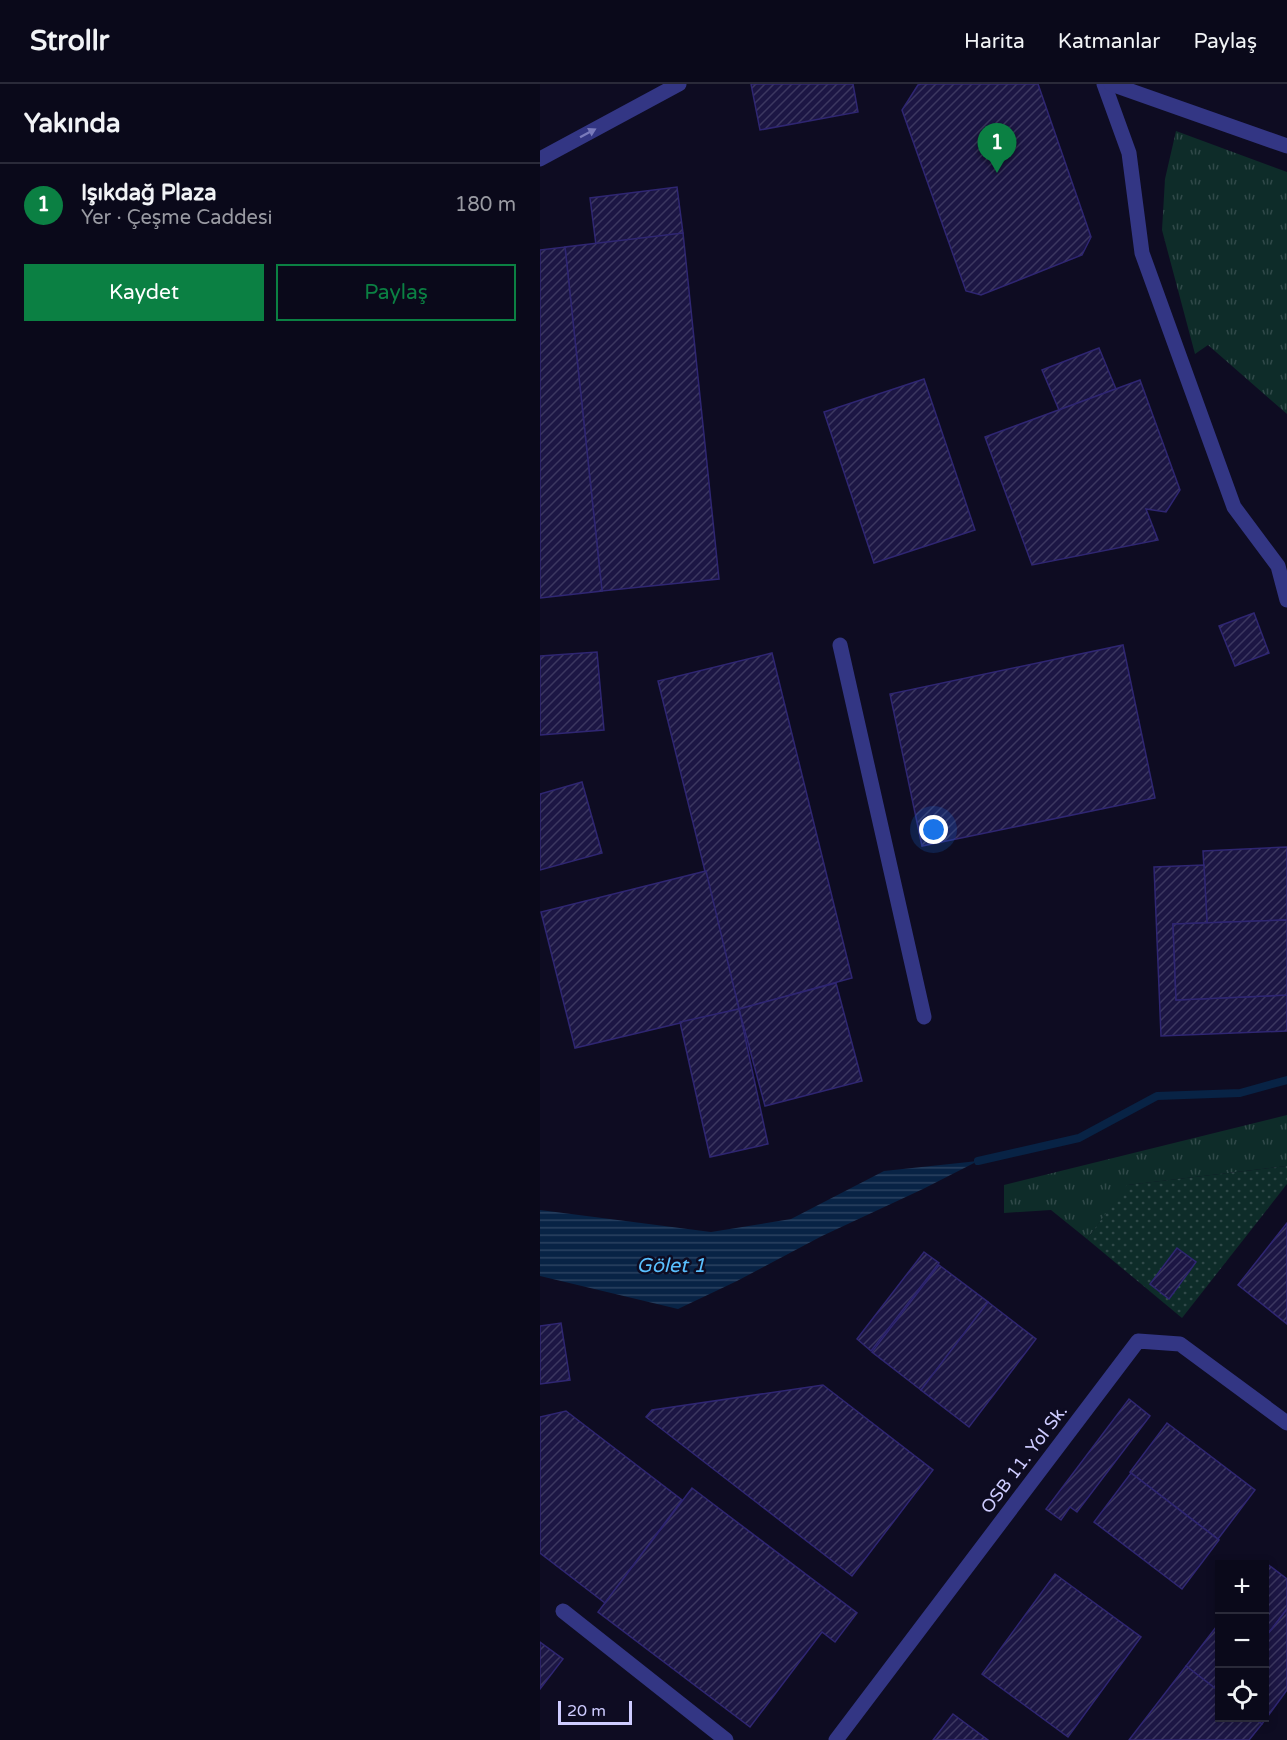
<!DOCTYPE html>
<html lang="tr">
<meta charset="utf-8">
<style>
:root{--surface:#0a091a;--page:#131223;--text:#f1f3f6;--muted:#999aa2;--line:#2a2a39;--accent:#0b8043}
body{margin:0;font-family:"Varela Round",sans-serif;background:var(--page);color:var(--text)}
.controls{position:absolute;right:18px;bottom:18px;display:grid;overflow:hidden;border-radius:0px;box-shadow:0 3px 9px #0003}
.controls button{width:54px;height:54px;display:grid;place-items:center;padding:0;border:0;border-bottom:2px solid var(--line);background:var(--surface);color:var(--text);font:30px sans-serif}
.scale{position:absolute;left:18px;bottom:15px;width:74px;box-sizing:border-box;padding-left:6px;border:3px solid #ceccff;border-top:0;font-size:16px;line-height:21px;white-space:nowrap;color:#ceccff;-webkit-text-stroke:4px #0e0c22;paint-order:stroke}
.you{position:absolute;left:394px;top:746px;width:21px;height:21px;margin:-15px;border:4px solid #fff;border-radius:50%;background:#1a73e8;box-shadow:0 0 0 9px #1a73e833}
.badge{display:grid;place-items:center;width:39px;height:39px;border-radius:50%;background:var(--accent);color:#fff;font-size:20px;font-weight:700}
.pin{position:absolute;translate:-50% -50px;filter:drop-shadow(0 2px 3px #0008)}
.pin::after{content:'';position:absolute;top:32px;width:21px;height:18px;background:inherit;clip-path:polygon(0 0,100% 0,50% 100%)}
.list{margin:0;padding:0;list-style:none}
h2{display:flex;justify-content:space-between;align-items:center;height:78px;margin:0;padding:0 24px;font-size:26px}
h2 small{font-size:20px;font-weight:400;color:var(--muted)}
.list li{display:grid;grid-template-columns:39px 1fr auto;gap:18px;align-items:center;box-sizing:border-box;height:84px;padding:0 24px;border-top:2px solid var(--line)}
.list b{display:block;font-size:22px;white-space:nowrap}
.list p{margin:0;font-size:20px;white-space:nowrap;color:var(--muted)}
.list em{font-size:20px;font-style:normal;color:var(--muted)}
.actions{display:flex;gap:12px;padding:18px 24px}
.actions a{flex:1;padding:14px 0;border:2px solid var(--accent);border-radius:0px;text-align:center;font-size:21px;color:var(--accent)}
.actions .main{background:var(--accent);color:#fff}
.icon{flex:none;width:33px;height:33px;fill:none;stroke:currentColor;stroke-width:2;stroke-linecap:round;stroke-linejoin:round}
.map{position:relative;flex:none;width:747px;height:1656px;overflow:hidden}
header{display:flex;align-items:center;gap:36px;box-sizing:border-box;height:84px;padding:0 30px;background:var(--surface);border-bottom:2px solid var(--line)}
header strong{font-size:28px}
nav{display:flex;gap:33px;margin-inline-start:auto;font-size:21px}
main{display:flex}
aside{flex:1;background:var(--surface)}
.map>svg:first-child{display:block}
.grass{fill:url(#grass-tufts)}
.park{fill:url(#park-dots)}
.water{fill:url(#water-rules)}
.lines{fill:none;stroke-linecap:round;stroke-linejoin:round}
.stream{stroke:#082345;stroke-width:8}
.building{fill:url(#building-hatch);stroke:#2f2672;stroke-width:1.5}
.minor{stroke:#333684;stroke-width:15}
.oneway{fill:#797abb}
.labels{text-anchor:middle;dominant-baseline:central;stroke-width:5;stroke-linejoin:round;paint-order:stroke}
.street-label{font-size:18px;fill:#ceccff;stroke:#0e0c22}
.water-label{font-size:20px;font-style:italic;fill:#5ac0ff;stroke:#0e0c22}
</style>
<header>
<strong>Strollr</strong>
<nav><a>Harita</a><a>Katmanlar</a><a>Paylaş</a></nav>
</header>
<main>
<aside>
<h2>Yakında<small></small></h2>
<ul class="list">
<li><span class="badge">1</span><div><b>Işıkdağ Plaza</b><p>Yer · Çeşme Caddesi</p></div><em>180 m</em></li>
</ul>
<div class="actions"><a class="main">Kaydet</a><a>Paylaş</a></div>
</aside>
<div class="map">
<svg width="747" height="1656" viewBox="0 0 747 1656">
<defs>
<pattern id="grass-tufts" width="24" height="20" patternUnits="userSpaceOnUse" patternTransform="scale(1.5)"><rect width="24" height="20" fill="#0e2c29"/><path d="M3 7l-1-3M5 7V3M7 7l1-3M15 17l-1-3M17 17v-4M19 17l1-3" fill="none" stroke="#304949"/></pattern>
<pattern id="park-dots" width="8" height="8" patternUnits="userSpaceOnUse" patternTransform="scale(1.5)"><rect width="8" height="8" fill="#0e2c29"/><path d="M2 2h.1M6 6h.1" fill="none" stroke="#304949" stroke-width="1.8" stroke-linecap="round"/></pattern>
<pattern id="water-rules" width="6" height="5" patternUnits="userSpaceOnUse" patternTransform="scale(1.5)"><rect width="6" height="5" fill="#082345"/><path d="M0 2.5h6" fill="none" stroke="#2b4261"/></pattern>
<pattern id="building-hatch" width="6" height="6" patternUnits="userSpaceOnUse" patternTransform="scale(1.5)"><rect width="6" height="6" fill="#1c1644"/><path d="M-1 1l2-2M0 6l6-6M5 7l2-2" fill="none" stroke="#3c3760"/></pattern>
</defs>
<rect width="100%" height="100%" fill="#0e0c22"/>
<g class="grass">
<path d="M636 47 747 88V330L668 261 655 270 622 146 625 95Z"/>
<path d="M747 1031V1082L588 1101 547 1155 511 1126 464 1129V1101Z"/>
</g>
<path class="park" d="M747 1082V1100L642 1234 547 1155 587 1101Z"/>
<path class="water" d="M438 1077 383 1105 282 1152 197 1197 138 1225 0 1192V1126L171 1148 251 1135 344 1087Z"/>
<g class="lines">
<path class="stream" d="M438 1077 539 1054 617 1012 700 1009 747 996"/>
</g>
<g class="building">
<path d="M211 0H313L318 28 220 46Z"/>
<path d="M381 0H498L551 153 542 171 441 211 426 207 362 26 378 1Z"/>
<path d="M137 103 143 149 56 161 50 114Z"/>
<path d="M143 149 179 495 62 507 25 163Z"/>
<path d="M25 163 62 507 0 514V166Z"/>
<path d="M559 264 576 305 519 326 502 286Z"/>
<path d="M384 295 435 446 334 479 284 328Z"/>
<path d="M600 296 640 406 626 428 606 425 618 456 492 481 445 353Z"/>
<path d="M714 529 729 569 695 582 679 542Z"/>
<path d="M583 561 615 714 382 762 350 610Z"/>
<path d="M57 568 64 646 0 651V572Z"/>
<path d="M232 569 312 894 199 925 118 597Z"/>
<path d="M42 698 62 769 0 786V710Z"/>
<path d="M747 763V836L667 839 663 767Z"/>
<path d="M664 781 667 839 633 840 636 916 747 911V947L621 952 614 783Z"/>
<path d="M166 787 199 925 35 964 1 828Z"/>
<path d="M747 836V911L636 916 633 840Z"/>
<path d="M296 899 322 997 225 1022 199 925Z"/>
<path d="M199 925 228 1060 170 1073 140 938Z"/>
<path d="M747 1139V1240L698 1201Z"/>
<path d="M637 1164 656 1178 629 1215 610 1200Z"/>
<path d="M384 1168 399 1179 331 1267 317 1255Z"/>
<path d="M399 1181 448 1218 381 1306 332 1268Z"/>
<path d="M448 1218 496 1255 429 1343 381 1306Z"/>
<path d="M21 1239 30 1296 0 1300V1242Z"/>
<path d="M283 1301 393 1386 312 1492 106 1333 112 1326Z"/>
<path d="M589 1315 610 1332 537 1428 530 1423 521 1436 506 1425Z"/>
<path d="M26 1327 142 1416 65 1519 0 1469V1333Z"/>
<path d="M627 1339 715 1406 678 1455 590 1388Z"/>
<path d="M591 1389 679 1456 642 1505 554 1438Z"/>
<path d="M152 1404 317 1529 295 1558 282 1548 210 1643 58 1528Z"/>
<path d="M726 1479 747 1495V1525L724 1555Z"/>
<path d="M515 1490 601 1553 528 1653 442 1590Z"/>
<path d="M747 1525V1606L722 1640 713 1634H724V1555Z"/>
<path d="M680 1538V1608L646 1582Z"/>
<path d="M0 1558 23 1575 0 1605Z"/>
<path d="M646 1582 680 1608V1634H713L722 1640 709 1656H589Z"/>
<path d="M413 1630 448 1656H393Z"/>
</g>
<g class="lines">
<g class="minor">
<path d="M564 0 589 69 602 169 694 423 738 482 747 516"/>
<path d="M571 0 747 62"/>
<path d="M0 75 139 0"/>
<path d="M300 561 384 933"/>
<path d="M23 1527 186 1656"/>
<path d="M296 1656 598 1257 640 1260 747 1339"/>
</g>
</g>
<defs><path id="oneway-solid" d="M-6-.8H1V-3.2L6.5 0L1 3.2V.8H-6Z" transform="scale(1.5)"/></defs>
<use class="oneway" href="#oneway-solid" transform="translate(48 49) rotate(-28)"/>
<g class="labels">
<g class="street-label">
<text transform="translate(484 1375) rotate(-53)">OSB 11. Yol Sk.</text>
</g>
<g class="water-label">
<text x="131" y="1182">Gölet 1</text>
</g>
</g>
</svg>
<div class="controls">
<button>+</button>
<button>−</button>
<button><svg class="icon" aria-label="locate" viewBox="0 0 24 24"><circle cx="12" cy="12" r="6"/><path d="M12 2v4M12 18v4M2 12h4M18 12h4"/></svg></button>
</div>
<div class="scale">20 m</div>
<div class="you"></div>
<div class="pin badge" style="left:457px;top:89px">1</div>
</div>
</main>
